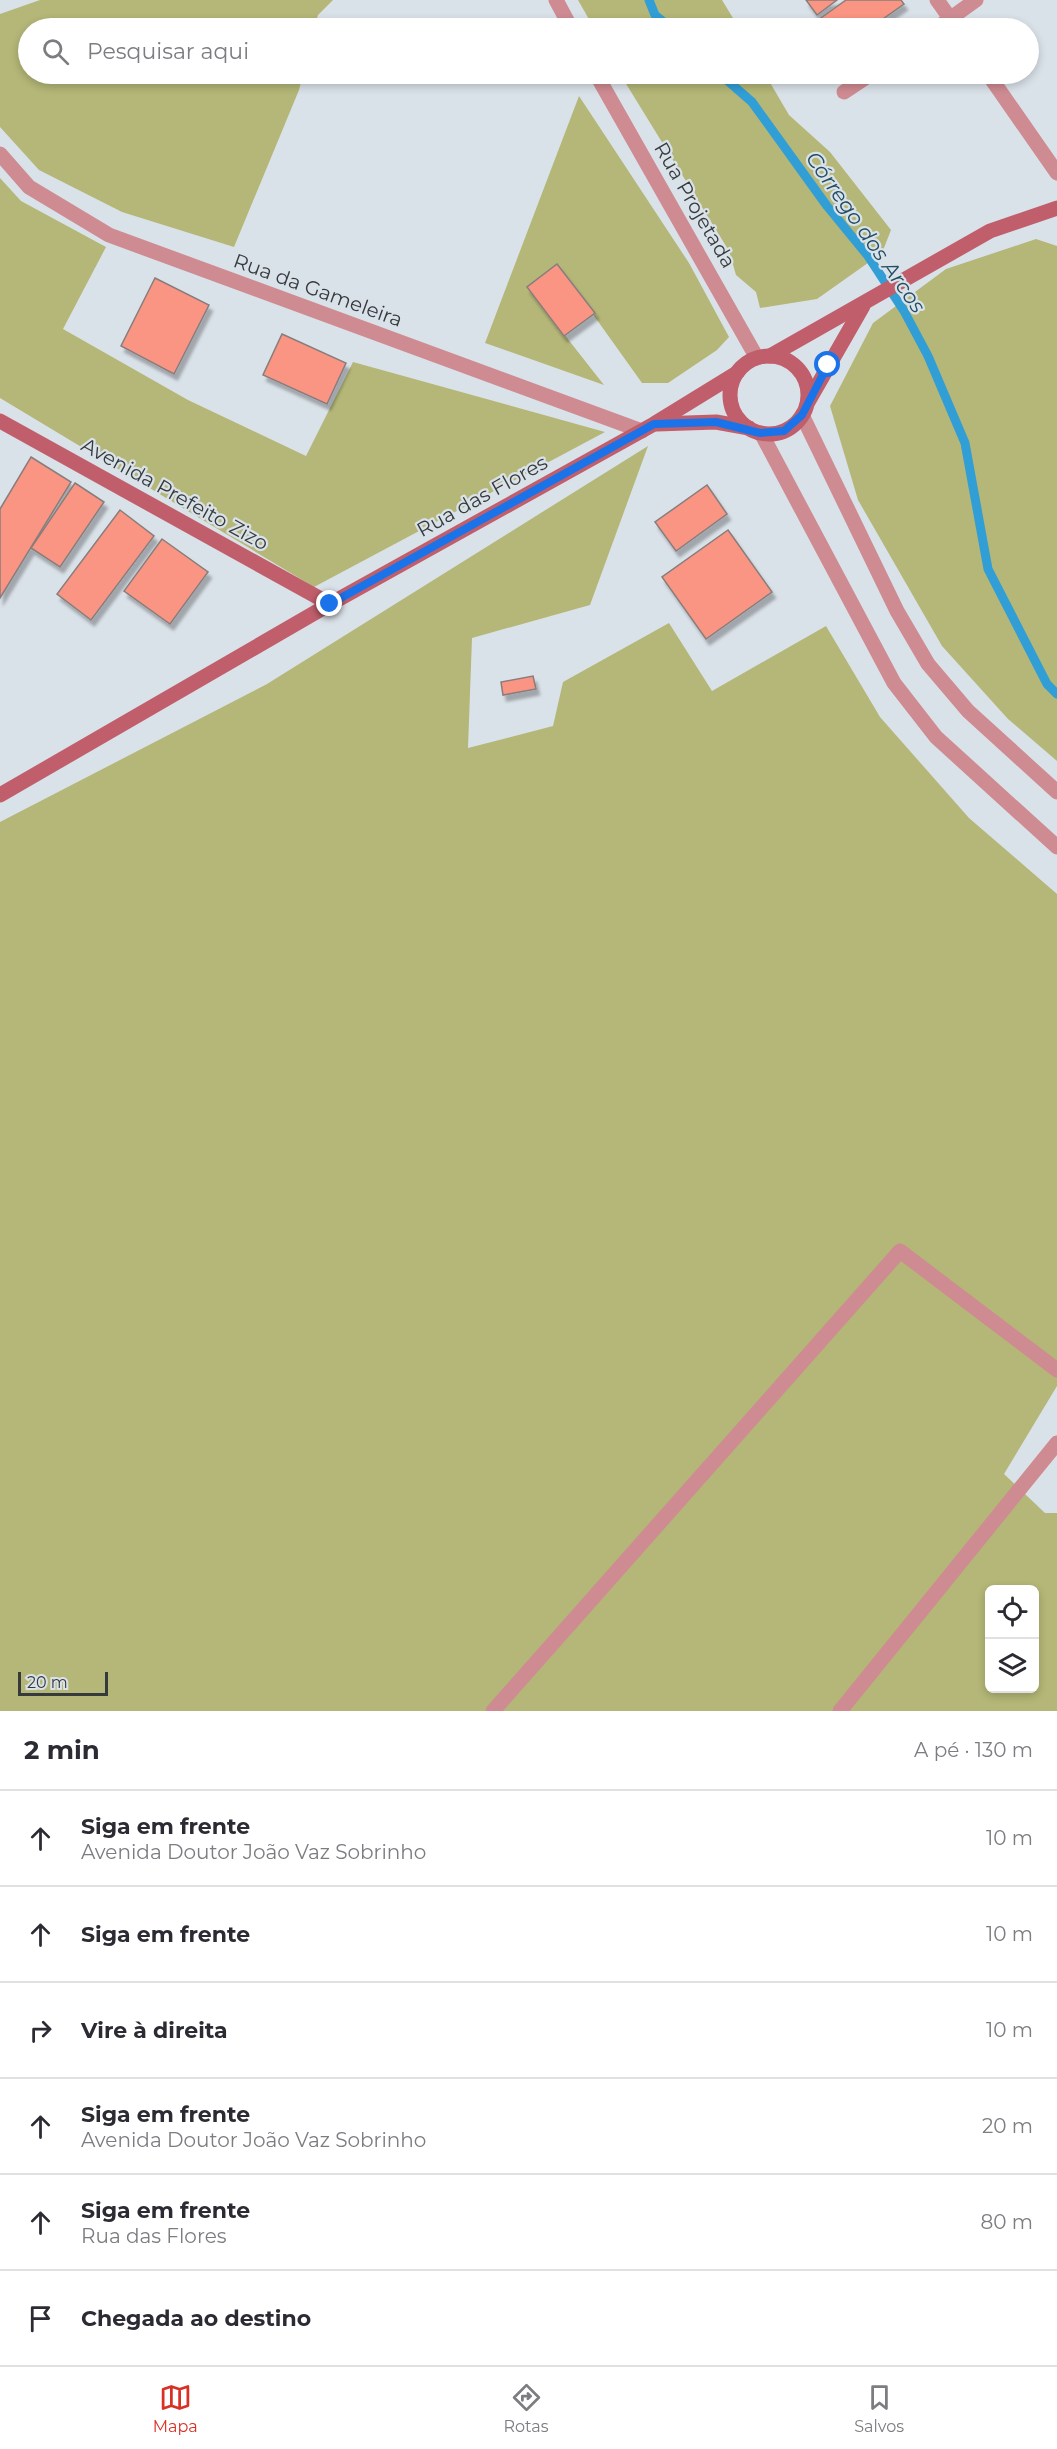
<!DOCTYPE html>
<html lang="pt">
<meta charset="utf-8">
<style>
:root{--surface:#fff;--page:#f7f7f7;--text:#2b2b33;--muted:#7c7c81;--line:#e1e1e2;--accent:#d93025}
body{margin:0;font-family:Montserrat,sans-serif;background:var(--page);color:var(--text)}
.controls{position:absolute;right:18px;bottom:18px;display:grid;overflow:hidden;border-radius:9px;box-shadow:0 3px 9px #0003}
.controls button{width:54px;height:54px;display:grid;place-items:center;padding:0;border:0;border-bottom:2px solid var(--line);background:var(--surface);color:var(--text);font:30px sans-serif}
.scale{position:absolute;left:18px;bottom:15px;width:90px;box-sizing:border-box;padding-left:6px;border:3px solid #373a3d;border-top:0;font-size:16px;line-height:21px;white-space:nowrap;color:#373a3d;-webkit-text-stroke:4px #dae2e9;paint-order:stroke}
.stop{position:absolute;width:18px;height:18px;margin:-14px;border:4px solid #1a73e8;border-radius:50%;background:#fff}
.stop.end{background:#1a73e8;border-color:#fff;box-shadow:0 2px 6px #0008}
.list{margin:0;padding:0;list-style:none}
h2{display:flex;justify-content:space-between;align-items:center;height:78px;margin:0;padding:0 24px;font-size:26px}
h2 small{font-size:20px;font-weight:400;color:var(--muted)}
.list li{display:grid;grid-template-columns:39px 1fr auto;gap:18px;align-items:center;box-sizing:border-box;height:96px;padding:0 24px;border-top:2px solid var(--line)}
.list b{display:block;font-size:22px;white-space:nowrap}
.list p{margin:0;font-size:20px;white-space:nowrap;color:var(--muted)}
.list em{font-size:20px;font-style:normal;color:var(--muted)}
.icon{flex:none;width:33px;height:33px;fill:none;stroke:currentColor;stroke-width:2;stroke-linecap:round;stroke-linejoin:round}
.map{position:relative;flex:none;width:1057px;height:1711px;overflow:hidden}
.search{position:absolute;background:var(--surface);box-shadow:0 3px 9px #0003;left:18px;right:18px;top:18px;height:66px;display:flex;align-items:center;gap:15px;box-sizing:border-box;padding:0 21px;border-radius:33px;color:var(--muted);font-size:22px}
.sheet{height:654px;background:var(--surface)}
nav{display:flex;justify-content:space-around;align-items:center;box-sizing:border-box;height:84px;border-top:2px solid var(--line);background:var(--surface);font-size:16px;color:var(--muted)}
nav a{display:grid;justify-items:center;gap:3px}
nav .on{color:var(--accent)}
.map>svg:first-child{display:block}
.green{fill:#b4b777;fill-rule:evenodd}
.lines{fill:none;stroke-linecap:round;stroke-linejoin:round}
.stream{stroke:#319ed6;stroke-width:9}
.building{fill:#fa9584;stroke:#887d7b;stroke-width:1.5;filter:url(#shadow)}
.minor{stroke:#cf8b92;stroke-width:15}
.tertiary{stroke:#cf8b92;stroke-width:15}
.secondary{stroke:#c15e6c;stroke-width:15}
.route{stroke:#1a73e8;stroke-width:8}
.labels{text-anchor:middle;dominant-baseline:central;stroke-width:4.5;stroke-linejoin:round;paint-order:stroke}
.street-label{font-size:20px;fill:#373a3d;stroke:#dae2e9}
.water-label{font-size:21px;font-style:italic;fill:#214c64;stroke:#dae2e9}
</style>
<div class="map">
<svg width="1057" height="1711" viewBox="0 0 1057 1711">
<defs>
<filter id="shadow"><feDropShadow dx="3.5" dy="6" stdDeviation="1.5" flood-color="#0004"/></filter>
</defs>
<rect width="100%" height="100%" fill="#dae2e9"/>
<g class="green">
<path d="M40 0H333L318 15 314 28H28V74H303L299 90 234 247 122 212 39 170 0 127V14Z"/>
<path d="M578 0H722L739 28H594Z"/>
<path d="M620 74H765L789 115 830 152 891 230 882 253 817 299 760 308 756 292 736 275 729 251Z"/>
<path d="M579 96 689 263 729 337 717 350 668 383H642L557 264 527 287 604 385 485 343Z"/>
<path d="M0 178 21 201 106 247 63 329 188 400 306 456 353 362 605 432 314 587 0 398Z"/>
<path d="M1036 239 1057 246V761L1008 719 942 646 858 500 830 406 873 323 946 269Z"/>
<path d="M648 446 590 605 472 638 468 748 553 726 563 682 669 623 712 691 826 626 880 717 969 818 1057 894V1386L1004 1474 1045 1513H1057V1711H0V822L267 684ZM990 1590H1034V1688H990Z"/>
</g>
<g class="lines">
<g class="stream">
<path d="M649 0 655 15 671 28"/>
<path d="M720 74 752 102 827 206 868 256 904 311 928 356 965 443 988 569 1047 684 1057 694"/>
</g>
</g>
<g class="building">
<path d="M806 0H837L817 15Z"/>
<path d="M846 0H901L904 4 870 28H807Z"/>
<path d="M557 264 595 313 564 336 527 287Z"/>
<path d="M155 278 209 305 174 374 121 346Z"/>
<path d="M282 334 346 363 327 404 263 375Z"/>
<path d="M31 457 71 482 0 598V509Z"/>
<path d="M75 483 104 502 60 567 31 548Z"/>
<path d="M707 485 727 514 676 551 655 522Z"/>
<path d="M120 510 154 536 91 620 57 594Z"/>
<path d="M728 530 772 592 706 639 662 577Z"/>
<path d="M162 539 208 572 170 624 124 591Z"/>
<path d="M533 676 536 689 503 695 501 682Z"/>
</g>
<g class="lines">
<g class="minor">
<path d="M556 0 571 28"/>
<path d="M937 0 957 28"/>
<path d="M937 28 976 0"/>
<path d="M596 74 757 358"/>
<path d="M988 74 1057 173"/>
<path d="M844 92 871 74"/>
<path d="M0 154 29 187 109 235 642 431"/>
<path d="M493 1711 900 1251 1057 1370"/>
<path d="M840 1711 1057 1443"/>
</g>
<g class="tertiary">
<path d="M802 415 897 611 928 664 968 711 1057 792"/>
<path d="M761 433 894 683 936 737 1057 847"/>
</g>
<g class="secondary">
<path d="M770 356 990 231 1057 208"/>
<circle cx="769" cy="395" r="39"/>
<path d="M808 402 863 306"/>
<path d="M0 421 330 604"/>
<path d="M657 424 716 422 749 428"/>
<path d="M0 795 330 604 654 424 737 373"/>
</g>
</g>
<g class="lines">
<path class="route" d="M330 604 654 424 716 422 760 433 784 431 802 415 828 365"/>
</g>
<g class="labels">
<g class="street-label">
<text transform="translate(695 205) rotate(60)">Rua Projetada</text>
<text transform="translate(318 290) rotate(20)">Rua da Gameleira</text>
<text transform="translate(175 494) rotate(29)">Avenida Prefeito Zizo</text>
<text transform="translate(482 496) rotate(-29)">Rua das Flores</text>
</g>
<g class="water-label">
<text transform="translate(866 232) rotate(55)">Córrego dos Arcos</text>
</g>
</g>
</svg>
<div class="controls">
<button><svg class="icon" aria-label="locate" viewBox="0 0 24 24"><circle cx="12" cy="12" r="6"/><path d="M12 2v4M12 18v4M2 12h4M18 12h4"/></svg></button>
<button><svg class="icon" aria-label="layers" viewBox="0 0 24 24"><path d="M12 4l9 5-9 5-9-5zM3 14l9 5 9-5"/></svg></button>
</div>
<div class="scale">20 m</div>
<div class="stop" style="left:828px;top:365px"></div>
<div class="stop end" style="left:330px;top:604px"></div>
<div class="search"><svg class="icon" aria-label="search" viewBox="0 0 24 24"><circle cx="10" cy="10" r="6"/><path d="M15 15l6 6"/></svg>Pesquisar aqui</div>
</div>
<section class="sheet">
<h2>2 min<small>A pé · 130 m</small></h2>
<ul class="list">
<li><svg class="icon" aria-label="ahead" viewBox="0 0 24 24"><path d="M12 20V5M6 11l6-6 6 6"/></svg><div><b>Siga em frente</b><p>Avenida Doutor João Vaz Sobrinho</p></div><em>10 m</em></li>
<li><svg class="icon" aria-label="ahead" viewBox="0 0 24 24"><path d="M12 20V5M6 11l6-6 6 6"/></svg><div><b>Siga em frente</b></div><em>10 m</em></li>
<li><svg class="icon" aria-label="right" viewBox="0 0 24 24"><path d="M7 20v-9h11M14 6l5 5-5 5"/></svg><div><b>Vire à direita</b></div><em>10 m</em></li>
<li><svg class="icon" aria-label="ahead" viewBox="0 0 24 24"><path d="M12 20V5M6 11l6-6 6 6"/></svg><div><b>Siga em frente</b><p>Avenida Doutor João Vaz Sobrinho</p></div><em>20 m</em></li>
<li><svg class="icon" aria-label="ahead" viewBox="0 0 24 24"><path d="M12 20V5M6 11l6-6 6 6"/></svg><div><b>Siga em frente</b><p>Rua das Flores</p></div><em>80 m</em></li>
<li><svg class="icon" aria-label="arrive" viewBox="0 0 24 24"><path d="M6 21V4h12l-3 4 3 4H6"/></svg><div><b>Chegada ao destino</b></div></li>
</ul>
</section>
<nav>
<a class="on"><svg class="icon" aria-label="map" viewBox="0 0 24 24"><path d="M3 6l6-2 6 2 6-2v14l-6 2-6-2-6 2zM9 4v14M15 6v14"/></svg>Mapa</a>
<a><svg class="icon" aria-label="directions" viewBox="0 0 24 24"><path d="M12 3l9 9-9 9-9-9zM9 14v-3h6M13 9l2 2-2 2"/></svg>Rotas</a>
<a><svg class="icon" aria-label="saved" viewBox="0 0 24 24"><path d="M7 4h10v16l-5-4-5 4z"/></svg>Salvos</a>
</nav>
